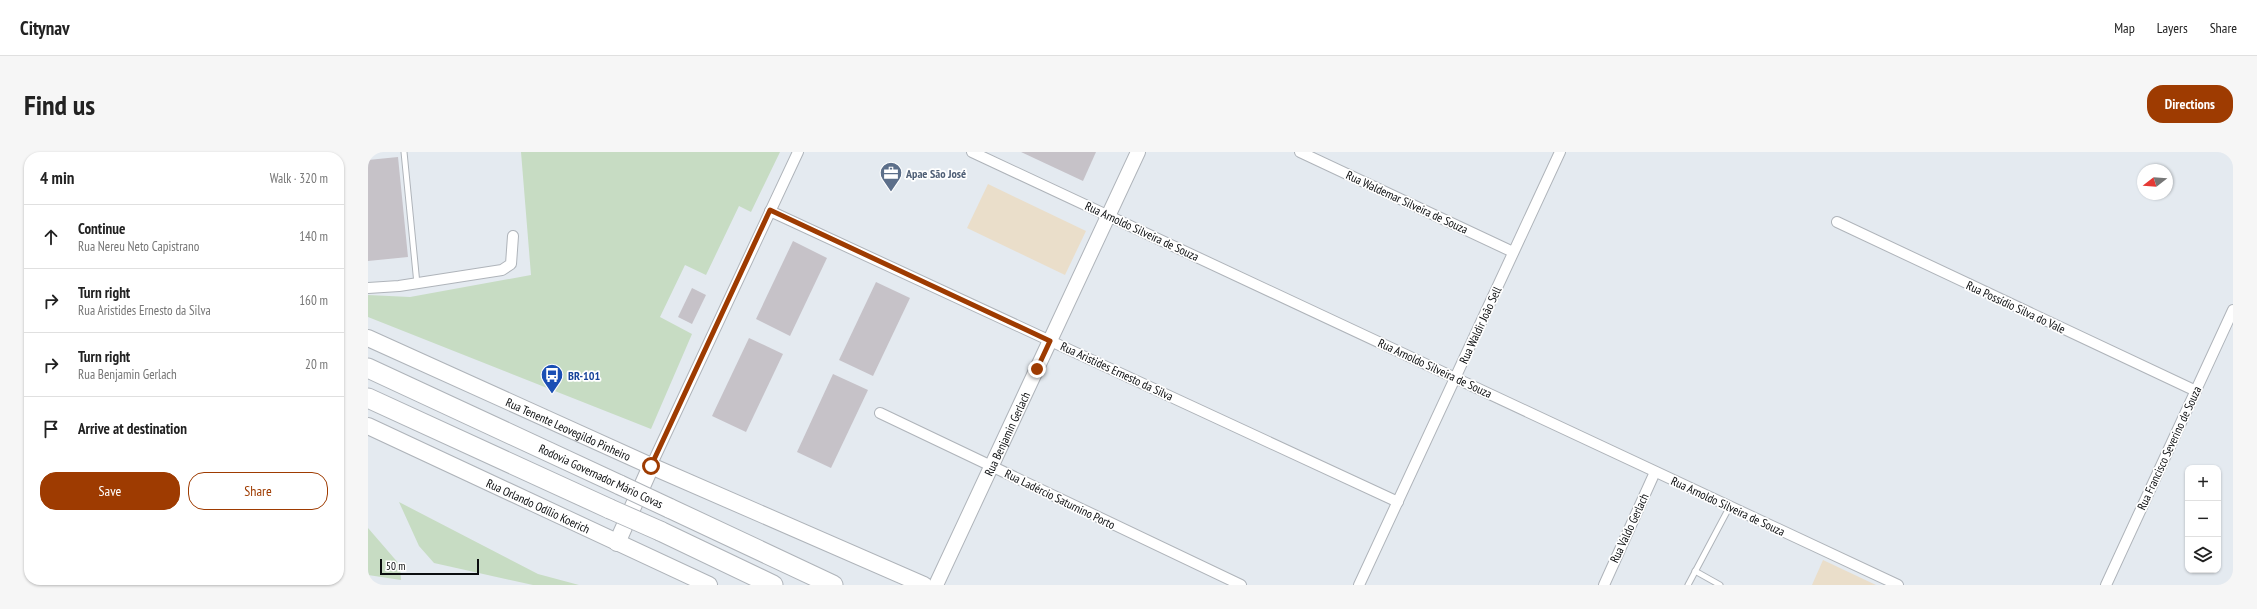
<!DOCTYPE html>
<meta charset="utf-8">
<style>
:root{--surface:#fff;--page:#f6f6f6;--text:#222;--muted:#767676;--line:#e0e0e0;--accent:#9e3b01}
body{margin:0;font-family:"PT Sans Narrow",sans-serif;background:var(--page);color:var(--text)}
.controls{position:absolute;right:12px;bottom:12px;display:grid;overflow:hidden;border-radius:8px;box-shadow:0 1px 3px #0004}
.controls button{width:36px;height:36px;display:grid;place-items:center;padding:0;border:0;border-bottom:1px solid var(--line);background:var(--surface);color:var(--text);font:20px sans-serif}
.compass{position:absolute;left:1769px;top:12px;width:36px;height:36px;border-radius:50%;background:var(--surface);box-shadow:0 1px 3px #0004;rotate:253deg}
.scale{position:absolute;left:12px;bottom:10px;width:99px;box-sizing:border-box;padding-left:4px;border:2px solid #0b0d0f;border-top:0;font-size:11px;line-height:14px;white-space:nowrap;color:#0b0d0f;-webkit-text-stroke:3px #fff;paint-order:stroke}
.stop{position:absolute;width:12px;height:12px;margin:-9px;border:3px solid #9e3b01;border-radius:50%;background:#fff}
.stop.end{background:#9e3b01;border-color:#fff;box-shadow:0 1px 4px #0008}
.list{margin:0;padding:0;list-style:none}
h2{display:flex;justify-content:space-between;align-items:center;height:52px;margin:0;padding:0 16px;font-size:17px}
h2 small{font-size:13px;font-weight:400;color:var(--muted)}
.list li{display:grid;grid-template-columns:26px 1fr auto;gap:12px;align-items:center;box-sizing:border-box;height:64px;padding:0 16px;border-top:1px solid var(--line)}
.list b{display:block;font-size:15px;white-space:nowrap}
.list p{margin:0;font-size:13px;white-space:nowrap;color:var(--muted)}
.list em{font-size:13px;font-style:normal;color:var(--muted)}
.actions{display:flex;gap:8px;padding:12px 16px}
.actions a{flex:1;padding:9px 0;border:1px solid var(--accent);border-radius:16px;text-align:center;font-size:14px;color:var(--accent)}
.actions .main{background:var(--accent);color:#fff}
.icon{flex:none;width:22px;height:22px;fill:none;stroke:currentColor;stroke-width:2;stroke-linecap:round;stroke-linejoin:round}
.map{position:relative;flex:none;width:1865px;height:433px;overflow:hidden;border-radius:16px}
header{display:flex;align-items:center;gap:24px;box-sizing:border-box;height:56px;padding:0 20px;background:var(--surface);border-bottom:1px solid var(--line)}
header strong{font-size:19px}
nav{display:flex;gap:22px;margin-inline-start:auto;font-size:14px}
.intro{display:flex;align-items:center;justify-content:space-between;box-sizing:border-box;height:96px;padding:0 24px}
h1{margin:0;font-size:28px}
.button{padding:10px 18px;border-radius:16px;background:var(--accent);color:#fff;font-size:14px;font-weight:700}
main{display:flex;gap:24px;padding:0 24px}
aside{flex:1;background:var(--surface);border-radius:16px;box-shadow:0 1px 3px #0004}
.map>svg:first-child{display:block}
.industrial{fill:#eadeca}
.green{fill:#c7dcc3}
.building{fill:#c6c2c8}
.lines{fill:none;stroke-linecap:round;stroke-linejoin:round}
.lane-casing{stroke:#afb4ba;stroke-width:7}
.street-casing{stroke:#afb4ba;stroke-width:12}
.secondary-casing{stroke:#afb4ba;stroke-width:16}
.primary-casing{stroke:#afb4ba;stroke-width:18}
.highway-casing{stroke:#afb4ba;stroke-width:21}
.lane{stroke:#fff;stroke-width:5}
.street{stroke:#fff;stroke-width:10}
.secondary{stroke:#fff;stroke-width:14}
.primary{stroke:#fff;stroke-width:16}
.highway{stroke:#fff;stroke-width:19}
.highway-bridge-casing{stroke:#afb4ba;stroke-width:21;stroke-linecap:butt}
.highway-bridge{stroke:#fff;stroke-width:19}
.route{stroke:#9e3b01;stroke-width:5}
.labels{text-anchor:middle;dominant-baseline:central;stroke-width:3.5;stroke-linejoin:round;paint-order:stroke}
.service-label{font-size:12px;font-weight:bold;fill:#4e5e75;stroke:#fff;text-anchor:start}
.street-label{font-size:12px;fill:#0b0d0f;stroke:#fff}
.transit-label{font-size:12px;font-weight:bold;fill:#164399;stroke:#fff;text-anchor:start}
</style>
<header>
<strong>Citynav</strong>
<nav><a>Map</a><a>Layers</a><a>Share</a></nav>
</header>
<div class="intro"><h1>Find us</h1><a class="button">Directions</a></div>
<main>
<aside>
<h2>4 min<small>Walk · 320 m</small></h2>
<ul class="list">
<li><svg class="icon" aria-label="ahead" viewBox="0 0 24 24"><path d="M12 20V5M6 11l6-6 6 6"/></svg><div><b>Continue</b><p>Rua Nereu Neto Capistrano</p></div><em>140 m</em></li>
<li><svg class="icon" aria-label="right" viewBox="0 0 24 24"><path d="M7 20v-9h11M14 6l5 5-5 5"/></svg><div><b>Turn right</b><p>Rua Aristides Ernesto da Silva</p></div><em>160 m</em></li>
<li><svg class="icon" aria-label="right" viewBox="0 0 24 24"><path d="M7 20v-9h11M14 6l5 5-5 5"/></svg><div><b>Turn right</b><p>Rua Benjamin Gerlach</p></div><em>20 m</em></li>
<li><svg class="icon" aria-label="arrive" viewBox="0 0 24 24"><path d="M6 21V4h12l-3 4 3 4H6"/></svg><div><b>Arrive at destination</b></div></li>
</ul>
<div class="actions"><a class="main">Save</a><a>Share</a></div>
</aside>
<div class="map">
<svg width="1865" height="433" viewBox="0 0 1865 433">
<rect width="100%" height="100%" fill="#e4eaf0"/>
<g class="industrial">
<path d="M620 32 718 79 697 123 599 76Z"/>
<path d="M1455 408 1508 433H1444Z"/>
</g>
<g class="green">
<path d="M153 0H412L383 60 371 54 338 123 317 113 292 165 324 182 283 277 0 165V143L42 145 163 123Z"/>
<path d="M31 350 170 422 211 433H165L66 411 51 394Z"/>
<path d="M0 376 32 413 33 428 0 423Z"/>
</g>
<g class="building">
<path d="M653 0H728L715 29Z"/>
<path d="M30 5 40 105 0 109V8Z"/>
<path d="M425 89 459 106 422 184 388 167Z"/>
<path d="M508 130 542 146 505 224 471 208Z"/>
<path d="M324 136 338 143 324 172 310 165Z"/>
<path d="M381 186 415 202 378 280 344 264Z"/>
<path d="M465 222 500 238 463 316 429 300Z"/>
</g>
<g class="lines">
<g class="lane-casing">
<g id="lane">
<path d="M36 0 49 132"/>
<path d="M1327 419 1352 433"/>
<path d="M1320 433 1362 354"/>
</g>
</g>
<g class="street-casing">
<g id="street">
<path d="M604 0 1530 433"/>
<path d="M932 0 1145 100"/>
<path d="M402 59 1030 350"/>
<path d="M1469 70 1828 239"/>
<path d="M0 136 31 134 134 118 143 112 145 84"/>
<path d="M512 261 873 433"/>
<path d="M283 314 430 0"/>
<path d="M991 433 1192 0"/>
<path d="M1236 433 1287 320"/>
<path d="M1738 433 1865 158"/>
</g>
</g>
<g class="secondary-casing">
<g id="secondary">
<path id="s1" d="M568 433 770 0"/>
</g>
</g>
<g class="primary-casing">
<g id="primary">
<path id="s2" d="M0 186 283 314 556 433"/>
<path id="s3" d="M0 274 341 433"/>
<path d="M249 391 283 314"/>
</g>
</g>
<g class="highway-casing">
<g id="highway">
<path d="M0 216 252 333"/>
<path d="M0 246 242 357"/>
<path d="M301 356 465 433"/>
<path d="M292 379 405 433"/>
</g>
</g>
<use href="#lane" class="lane"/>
<use href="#street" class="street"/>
<use href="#secondary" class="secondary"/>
<use href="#primary" class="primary"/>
<use href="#highway" class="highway"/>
<g class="highway-bridge-casing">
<g id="highway-bridge">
<path d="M252 333 301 356"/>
<path d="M242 357 292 379"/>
</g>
</g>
<use href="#highway-bridge" class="highway-bridge"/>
</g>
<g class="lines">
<path class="route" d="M283 314 402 58 682 189 669 217"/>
</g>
<defs>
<g id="office-pin" transform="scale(1.15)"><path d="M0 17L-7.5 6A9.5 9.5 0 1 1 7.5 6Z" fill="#5c6f8a" stroke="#fff"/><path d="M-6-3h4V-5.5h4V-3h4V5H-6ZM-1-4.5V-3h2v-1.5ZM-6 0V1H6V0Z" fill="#fff"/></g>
<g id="bus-pin" transform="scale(1.15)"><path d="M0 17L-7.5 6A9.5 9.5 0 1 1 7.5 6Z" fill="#1a4fb4" stroke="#fff"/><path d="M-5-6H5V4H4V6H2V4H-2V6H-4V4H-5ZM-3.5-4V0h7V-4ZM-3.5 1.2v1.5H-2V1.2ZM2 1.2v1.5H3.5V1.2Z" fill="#fff"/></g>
</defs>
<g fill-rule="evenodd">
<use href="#office-pin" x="523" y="21"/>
<use href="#bus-pin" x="184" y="223"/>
</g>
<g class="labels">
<g class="service-label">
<text x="538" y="21">Apae São José</text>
</g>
<g class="street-label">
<text transform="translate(1039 50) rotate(25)">Rua Waldemar Silveira de Souza</text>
<text transform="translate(774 79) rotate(25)">Rua Arnoldo Silveira de Souza</text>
<text transform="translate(1648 155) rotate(25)">Rua Possídio Silva do Vale</text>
<text transform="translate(1112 173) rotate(-65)">Rua Waldir João Sell</text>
<text transform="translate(1067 216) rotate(25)">Rua Arnoldo Silveira de Souza</text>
<text transform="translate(749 219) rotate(25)">Rua Aristides Ernesto da Silva</text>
<text stroke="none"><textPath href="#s2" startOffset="220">Rua Tenente Leovegildo Pinheiro</textPath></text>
<text stroke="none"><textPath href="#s1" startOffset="167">Rua Benjamin Gerlach</textPath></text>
<text transform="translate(1801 296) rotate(-65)">Rua Francisco Severino de Souza</text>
<text transform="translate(233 324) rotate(25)">Rodovia Governador Mário Covas</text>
<text transform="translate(692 347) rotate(26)">Rua Ladércio Saturnino Porto</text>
<text stroke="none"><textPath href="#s3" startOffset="188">Rua Orlando Odílio Koerich</textPath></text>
<text transform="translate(1360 354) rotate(25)">Rua Arnoldo Silveira de Souza</text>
<text transform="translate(1261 376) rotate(-65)">Rua Valdo Gerlach</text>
</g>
<g class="transit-label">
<text x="200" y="223">BR-101</text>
</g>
</g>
</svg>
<div class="controls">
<button>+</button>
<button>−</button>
<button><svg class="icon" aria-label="layers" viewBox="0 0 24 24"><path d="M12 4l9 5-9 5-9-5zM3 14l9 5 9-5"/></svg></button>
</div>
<svg class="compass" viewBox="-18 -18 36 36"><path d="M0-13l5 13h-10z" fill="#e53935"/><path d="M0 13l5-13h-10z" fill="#767676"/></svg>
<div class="scale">50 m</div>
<div class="stop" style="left:283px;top:314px"></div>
<div class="stop end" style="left:669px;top:217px"></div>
</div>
</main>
